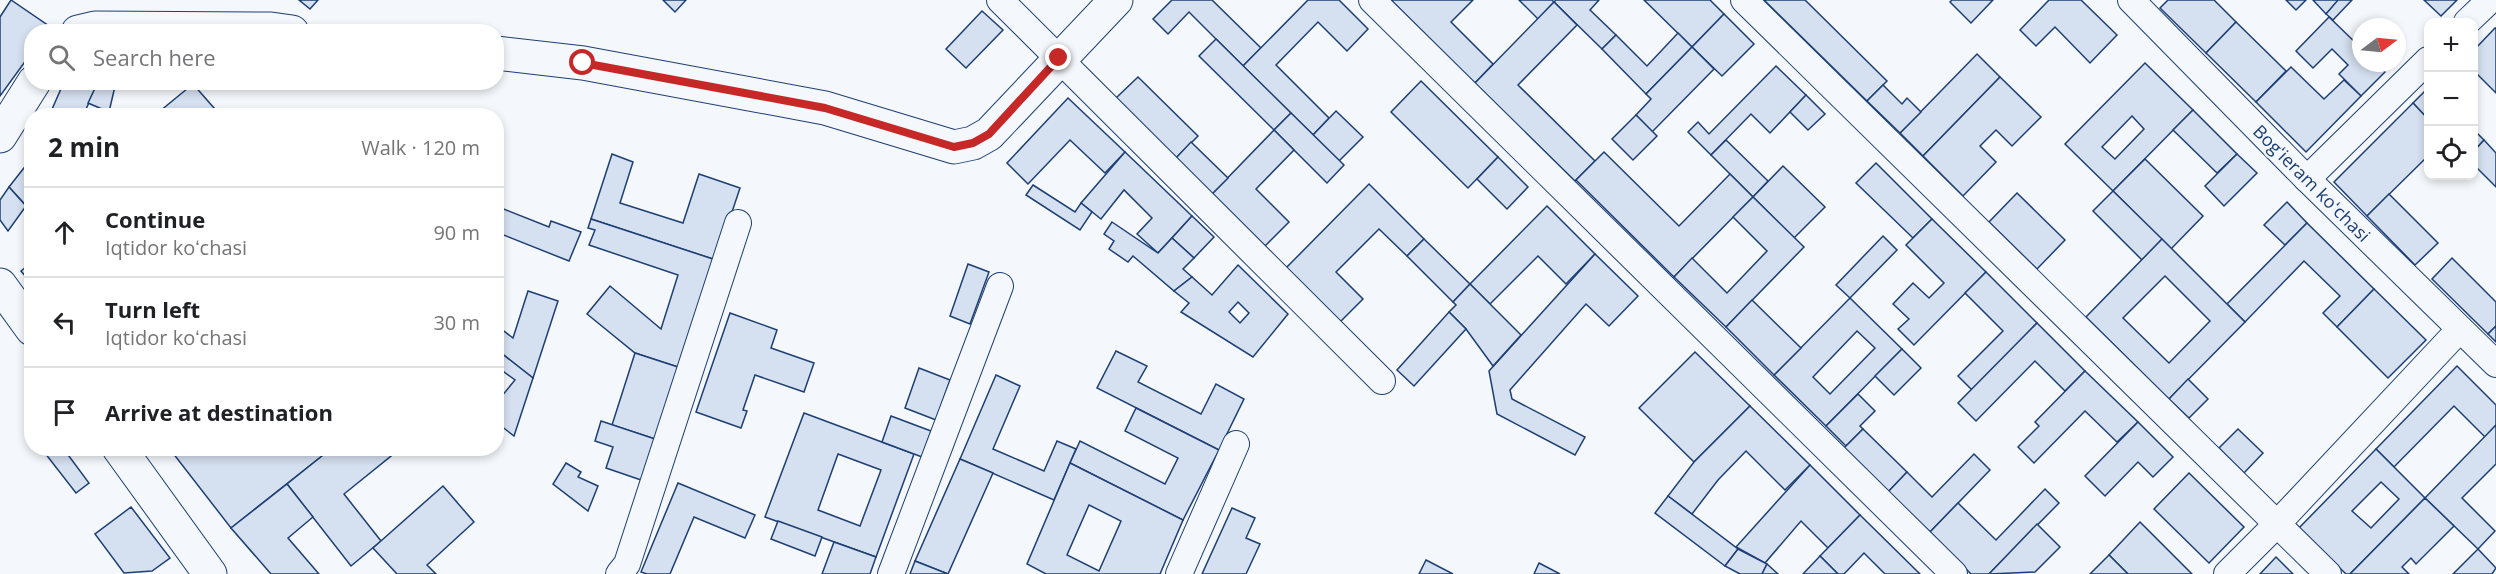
<!DOCTYPE html>
<meta charset="utf-8">
<style>
:root{--surface:#fff;--page:#f2f2f2;--text:#202124;--muted:#757577;--line:#e0e0e0}
body{margin:0;font-family:"Open Sans",sans-serif;background:var(--page);color:var(--text)}
.controls{position:absolute;right:18px;top:18px;display:grid;overflow:hidden;border-radius:12px;box-shadow:0 3px 9px #0003}
.controls button{width:54px;height:54px;display:grid;place-items:center;padding:0;border:0;border-bottom:2px solid var(--line);background:var(--surface);color:var(--text);font:30px sans-serif}
.compass{position:absolute;left:2352px;top:18px;width:54px;height:54px;border-radius:50%;background:var(--surface);box-shadow:0 3px 9px #0003;rotate:74deg}
.stop{position:absolute;width:18px;height:18px;margin:-14px;border:4px solid #c62828;border-radius:50%;background:#fff}
.stop.end{background:#c62828;border-color:#fff;box-shadow:0 2px 6px #0008}
.list{margin:0;padding:0;list-style:none}
h2{display:flex;justify-content:space-between;align-items:center;height:78px;margin:0;padding:0 24px;font-size:26px}
h2 small{font-size:20px;font-weight:400;color:var(--muted)}
.list li{display:grid;grid-template-columns:39px 1fr auto;gap:18px;align-items:center;box-sizing:border-box;height:90px;padding:0 24px;border-top:2px solid var(--line)}
.list b{display:block;font-size:22px;white-space:nowrap}
.list p{margin:0;font-size:20px;white-space:nowrap;color:var(--muted)}
.list em{font-size:20px;font-style:normal;color:var(--muted)}
.icon{flex:none;width:33px;height:33px;fill:none;stroke:currentColor;stroke-width:2;stroke-linecap:round;stroke-linejoin:round}
.map{position:relative;flex:none;width:2496px;height:574px;overflow:hidden}
.search{position:absolute;background:var(--surface);box-shadow:0 3px 9px #0003;left:24px;top:24px;width:480px;height:66px;display:flex;align-items:center;gap:15px;box-sizing:border-box;padding:0 21px;border-radius:24px;color:var(--muted);font-size:22px}
.panel{position:absolute;background:var(--surface);box-shadow:0 3px 9px #0003;left:24px;top:108px;width:480px;height:348px;border-radius:24px}
.map>svg:first-child{display:block}
.building{fill:#d5e0f0;stroke:#1d3f73;stroke-width:1.5;fill-rule:evenodd}
.lines{fill:none;stroke-linecap:round;stroke-linejoin:round}
.street-casing{stroke:#1d3f73;stroke-width:28}
.secondary-casing{stroke:#1d3f73;stroke-width:35}
.street{stroke:#f4f7fb;stroke-width:26}
.secondary{stroke:#f4f7fb;stroke-width:33}
.route{stroke:#c62828;stroke-width:8}
.labels{text-anchor:middle;dominant-baseline:central;stroke-width:4.5;stroke-linejoin:round;paint-order:stroke}
.street-label{font-size:18px;fill:#1d3f73;stroke:#f4f7fb}
</style>
<div class="map">
<svg width="2496" height="574" viewBox="0 0 2496 574">
<rect width="100%" height="100%" fill="#f4f7fb"/>
<g class="building">
<path d="M11 0 49 26 45 32H32V52L0 96V17Z"/>
<path d="M299 0H318L310 9Z"/>
<path d="M663 0H686L675 12Z"/>
<path d="M1172 0H1212L1261 48 1243 66 1189 12 1168 34 1153 19Z"/>
<path d="M1308 0H1339L1368 29 1347 51 1318 22 1276 65 1329 118 1313 135 1243 66Z"/>
<path d="M1391 0H1473L1451 22 1493 64 1475 83Z"/>
<path d="M1519 0H1552L1554 2 1538 19Z"/>
<path d="M1556 0H1599L1590 10 1616 35 1602 49 1554 2Z"/>
<path d="M1644 0H1710L1724 14 1692 47Z"/>
<path d="M1764 0H1805L1887 81 1867 101Z"/>
<path d="M1952 0H1993L1971 23 1950 2Z"/>
<path d="M2049 0H2081L2117 35 2090 63 2055 27 2036 46 2020 30Z"/>
<path d="M2168 0H2214L2236 22 2206 53 2160 8Z"/>
<path d="M2286 0H2306L2296 10Z"/>
<path d="M2313 0H2338L2339 1 2326 14Z"/>
<path d="M2338 0H2352L2333 20 2326 14Z"/>
<path d="M2424 0H2457L2441 16Z"/>
<path d="M1554 2 1577 25 1518 85 1595 161 1575 181 1475 83Z"/>
<path d="M982 11 1003 30 966 68 946 49Z"/>
<path d="M1724 14 1754 44 1722 76 1692 47Z"/>
<path d="M2329 17 2361 48V63H2377L2385 72 2361 96 2339 74 2348 65 2332 49 2313 68 2296 51Z"/>
<path d="M2236 22 2286 71 2256 102 2206 53Z"/>
<path d="M2495 28H2496V93L2474 71V50Z"/>
<path d="M1678 33 1692 47 1646 94 1602 49 1616 35 1647 66Z"/>
<path d="M1216 39 1291 113 1274 130 1199 56Z"/>
<path d="M1692 47 1714 69 1652 132 1636 115 1651 99 1646 94Z"/>
<path d="M1977 54 2000 77 1923 156 1900 133Z"/>
<path d="M2145 63 2193 110 2113 191 2065 144ZM2132 116 2144 129 2115 159 2102 147Z"/>
<path d="M1776 66 1806 95 1770 133 1751 114 1711 155 1688 132 1698 122 1709 134Z"/>
<path d="M2291 67 2324 99 2344 80 2361 96 2306 152 2256 102Z"/>
<path d="M1138 77 1198 136 1176 158 1116 98Z"/>
<path d="M2000 77 2041 117 2012 146 1996 130 1980 146 1996 162 1963 196 1923 156Z"/>
<path d="M1421 81 1498 157 1468 188 1391 112Z"/>
<path d="M64 82H98L83 116H49Z"/>
<path d="M98 82H116L109 112 88 103Z"/>
<path d="M193 84 214 108 204 116H154Z"/>
<path d="M1883 85 1902 104 1907 98 1921 112 1900 133 1867 101Z"/>
<path d="M2428 88V119L2413 103Z"/>
<path d="M1806 95 1825 114 1808 130 1790 112Z"/>
<path d="M1068 98 1125 152 1105 173 1070 140 1028 184 1007 163Z"/>
<path d="M2413 103 2428 119V156L2367 216 2334 182Z"/>
<path d="M2193 110 2237 154 2217 173 2173 130Z"/>
<path d="M1336 111 1363 137 1339 161 1313 135Z"/>
<path d="M1291 113 1344 165 1327 183 1274 130Z"/>
<path d="M1636 115 1657 136 1633 160 1612 139Z"/>
<path d="M1274 130 1294 150 1256 189 1289 222 1265 246 1212 194Z"/>
<path d="M2474 130 2484 140 2474 151Z"/>
<path d="M1726 140 1768 181 1753 197 1711 155Z"/>
<path d="M2484 140 2496 153V187L2474 165V151Z"/>
<path d="M1191 142 1228 178 1212 194 1176 158Z"/>
<path d="M1125 152 1192 216 1158 253 1137 234 1152 218 1124 190 1101 219 1081 203Z"/>
<path d="M1604 152 1679 226 1730 174 1753 197 1674 277 1576 180Z"/>
<path d="M32 153V212L9 187 27 164Z"/>
<path d="M612 154 633 162 620 203 683 223 699 174 740 188 716 260 591 219Z"/>
<path d="M2237 154 2257 173 2224 206 2205 186Z"/>
<path d="M1498 157 1528 187 1507 209 1477 179Z"/>
<path d="M2145 159 2203 216 2171 249 2113 191Z"/>
<path d="M1876 163 1932 219 1913 238 1856 183Z"/>
<path d="M1783 166 1825 207 1794 238 1753 197Z"/>
<path d="M1369 184 1424 239 1407 256 1379 229 1336 272 1363 299 1340 322 1286 268Z"/>
<path d="M1033 185 1075 212 1081 203 1092 212 1080 230 1026 195Z"/>
<path d="M9 187 26 206 8 231 0 220V200Z"/>
<path d="M2113 191 2162 239 2142 260 2093 211Z"/>
<path d="M2017 193 2065 240 2037 269 1989 222Z"/>
<path d="M2389 194 2438 243 2415 265 2367 216Z"/>
<path d="M1753 197 1804 247 1726 327 1674 277 1692 258 1727 293 1767 251 1733 217Z"/>
<path d="M2287 202 2307 223 2285 245 2264 225Z"/>
<path d="M496 206 549 227 551 221 581 232 569 261 496 232Z"/>
<path d="M1547 206 1595 254 1566 284 1538 256 1490 304 1470 284Z"/>
<path d="M1192 216 1214 237 1194 258 1172 238Z"/>
<path d="M591 219 716 260 681 368 635 353 587 314 610 286 661 329 678 275 589 245 595 230 588 228Z"/>
<path d="M1932 219 1986 272 1914 345 1898 329 1909 319 1893 304 1913 283 1929 298 1944 283 1906 245Z"/>
<path d="M1112 222 1158 253 1172 238 1194 258 1183 269 1192 277 1174 291 1133 256 1128 262 1109 249 1114 241 1104 234Z"/>
<path d="M2307 223 2374 289 2337 327 2323 313 2340 296 2304 261 2245 322 2227 304Z"/>
<path d="M1883 236 1897 250 1850 298 1836 285Z"/>
<path d="M1424 239 1470 284 1453 302 1407 256Z"/>
<path d="M2162 239 2245 322 2169 399 2086 317ZM2165 276 2210 321 2169 363 2123 318Z"/>
<path d="M1595 254 1638 296 1609 326 1586 304 1510 390 1512 399 1585 437 1575 455 1497 414 1489 371Z"/>
<path d="M2452 258 2496 302V326L2488 334 2432 279Z"/>
<path d="M32 262V284L21 271Z"/>
<path d="M968 264 989 272 970 324 950 316Z"/>
<path d="M1238 265 1288 314 1253 357 1181 312 1189 303 1174 291 1192 277 1212 295ZM1238 302 1249 313 1240 323 1229 312Z"/>
<path d="M1986 272 2037 323 1972 390 1958 376 2003 331 1965 293Z"/>
<path d="M1470 284 1521 335 1493 366 1466 329 1449 312 1456 305 1453 302Z"/>
<path d="M2374 289 2426 340 2388 378 2337 327Z"/>
<path d="M528 291 558 301 533 378 496 349V325L513 338Z"/>
<path d="M1850 298 1902 349 1826 426 1774 375ZM1857 331 1875 348 1830 394 1813 377Z"/>
<path d="M1752 300 1801 348 1774 375 1726 327Z"/>
<path d="M1449 312 1466 329 1414 386 1397 370Z"/>
<path d="M730 313 777 330 771 348 814 363 804 392 755 375 743 410 747 411 741 428 696 412Z"/>
<path d="M2037 323 2085 371 2065 391 2035 361 1976 421 1958 403Z"/>
<path d="M2496 326V342L2488 334Z"/>
<path d="M496 349 533 378 514 436 496 422V403L515 380 496 366Z"/>
<path d="M1902 349 1921 368 1894 395 1875 376Z"/>
<path d="M1116 351 1147 366 1138 382 1201 414 1216 384 1244 399 1219 450 1097 388Z"/>
<path d="M1695 352 1750 406 1694 462 1639 408Z"/>
<path d="M635 353 681 368 658 440 612 425Z"/>
<path d="M2457 366 2496 405V425L2485 437 2454 406 2394 467 2376 449Z"/>
<path d="M919 368 950 380 936 420 905 408Z"/>
<path d="M2085 371 2138 422 2117 442 2085 411 2034 463 2018 447 2039 426 2035 422Z"/>
<path d="M996 375 1020 386 993 449 1044 471 1057 441 1076 449 1054 500 960 459Z"/>
<path d="M2188 379 2208 399 2189 418 2169 399Z"/>
<path d="M1858 394 1875 411 1860 426 1863 429 1846 446 1826 426Z"/>
<path d="M1750 406 1810 465 1785 490 1746 451 1718 480 1692 514 1668 496 1694 462Z"/>
<path d="M1136 408 1219 450 1183 520 1070 463 1080 441 1165 484 1178 458 1125 431Z"/>
<path d="M804 413 914 454 876 557 765 517ZM838 454 881 470 860 526 818 510Z"/>
<path d="M891 416 931 431 922 457 882 442Z"/>
<path d="M601 421 658 440 644 481 606 468 613 447 595 441Z"/>
<path d="M2138 422 2173 457 2153 477 2138 462 2105 496 2085 476Z"/>
<path d="M2496 425V464L2462 498 2495 531 2478 549 2425 498Z"/>
<path d="M1863 429 1907 472 1888 492 1844 448Z"/>
<path d="M2238 429 2263 453 2244 473 2219 448Z"/>
<path d="M41 448H63L89 483 76 493Z"/>
<path d="M169 448H332L231 528Z"/>
<path d="M332 448H385L391 456 344 494 381 541 351 566 287 484Z"/>
<path d="M2376 449 2425 498 2350 574H2346L2299 528ZM2381 482 2399 499 2371 528 2352 511Z"/>
<path d="M1974 454 1990 470 1930 532 1888 492 1907 472 1932 497Z"/>
<path d="M960 459 993 473 948 574 915 561Z"/>
<path d="M566 463 581 472 578 477 598 486 588 511 553 484Z"/>
<path d="M1070 463 1183 520 1160 574H1046L1027 564ZM1089 505 1121 521 1099 571 1067 555Z"/>
<path d="M1810 465 1860 515 1828 548 1801 521 1765 563 1736 547Z"/>
<path d="M2189 473 2244 527 2209 563 2154 509Z"/>
<path d="M678 483 755 515 745 538 694 517 670 574H647L641 572Z"/>
<path d="M287 484 313 517 288 538 319 574H271L231 528Z"/>
<path d="M443 486 474 522 427 565 436 574H397L373 548Z"/>
<path d="M2045 489 2059 503 1989 574H1971L1930 532 1958 503 1996 540Z"/>
<path d="M1668 496 1738 549 1725 566 1655 513Z"/>
<path d="M2425 498 2454 526 2416 564 2411 558 2402 567 2409 574H2350Z"/>
<path d="M131 507 170 558 152 571 124 573 95 534Z"/>
<path d="M1232 508 1255 518 1246 538 1260 544 1246 574H1202Z"/>
<path d="M1860 515 1920 574H1885L1864 553 1844 574H1838L1820 556Z"/>
<path d="M778 521 822 537 815 556 771 539Z"/>
<path d="M2140 522 2192 574H2128L2109 555Z"/>
<path d="M2037 524 2060 547 2035 572 1989 574Z"/>
<path d="M834 542 876 557 870 574H822Z"/>
<path d="M1738 549 1767 564 1762 574H1740L1725 566Z"/>
<path d="M2478 549 2496 568 2492 574H2453Z"/>
<path d="M2109 555 2128 574H2090Z"/>
<path d="M1820 556 1838 574H1803Z"/>
<path d="M2276 557 2293 574H2260Z"/>
<path d="M1426 560 1453 574H1419Z"/>
<path d="M915 561 948 574H910Z"/>
<path d="M1539 563 1560 574H1534Z"/>
<path d="M1767 564 1778 574H1762Z"/>
</g>
<g class="lines">
<g class="street-casing">
<g id="street">
<path d="M1000 0 1382 381"/>
<path d="M1372 0 1954 574"/>
<path d="M1744 0 2328 574"/>
<path d="M2131 0 2307 179 2496 364"/>
<path d="M2467 22 2490 0"/>
<path d="M2307 179 2428 60"/>
<path d="M619 574 627 564 738 223"/>
<path d="M891 574 1000 286"/>
<path d="M1179 574 1236 444"/>
<path d="M2227 574 2277 524 2460 329"/>
</g>
</g>
<g class="secondary-casing">
<g id="secondary">
<path d="M78 32 95 28 271 29 292 32"/>
<path d="M496 53 583 63 825 108 954 147 973 143 989 134 1116 0"/>
<path d="M0 136 34 82"/>
<path d="M0 285 32 329"/>
<path d="M119 448 210 574"/>
</g>
</g>
<use href="#street" class="street"/>
<use href="#secondary" class="secondary"/>
</g>
<g class="lines">
<path class="route" d="M583 63 825 108 954 147 973 143 989 134 1059 58"/>
</g>
<g class="labels">
<g class="street-label">
<text transform="translate(2312 183) rotate(45)">Bogʻieram koʻchasi</text>
</g>
</g>
</svg>
<div class="controls">
<button>+</button>
<button>−</button>
<button><svg class="icon" aria-label="locate" viewBox="0 0 24 24"><circle cx="12" cy="12" r="6"/><path d="M12 2v4M12 18v4M2 12h4M18 12h4"/></svg></button>
</div>
<svg class="compass" viewBox="-18 -18 36 36"><path d="M0-13l5 13h-10z" fill="#e53935"/><path d="M0 13l5-13h-10z" fill="#757577"/></svg>
<div class="stop" style="left:583px;top:63px"></div>
<div class="stop end" style="left:1059px;top:58px"></div>
<div class="search"><svg class="icon" aria-label="search" viewBox="0 0 24 24"><circle cx="10" cy="10" r="6"/><path d="M15 15l6 6"/></svg>Search here</div>
<section class="panel">
<h2>2 min<small>Walk · 120 m</small></h2>
<ul class="list">
<li><svg class="icon" aria-label="ahead" viewBox="0 0 24 24"><path d="M12 20V5M6 11l6-6 6 6"/></svg><div><b>Continue</b><p>Iqtidor koʻchasi</p></div><em>90 m</em></li>
<li><svg class="icon" aria-label="left" viewBox="0 0 24 24"><path d="M17 20v-9H6M10 6l-5 5 5 5"/></svg><div><b>Turn left</b><p>Iqtidor koʻchasi</p></div><em>30 m</em></li>
<li><svg class="icon" aria-label="arrive" viewBox="0 0 24 24"><path d="M6 21V4h12l-3 4 3 4H6"/></svg><div><b>Arrive at destination</b></div></li>
</ul>
</section>
</div>
